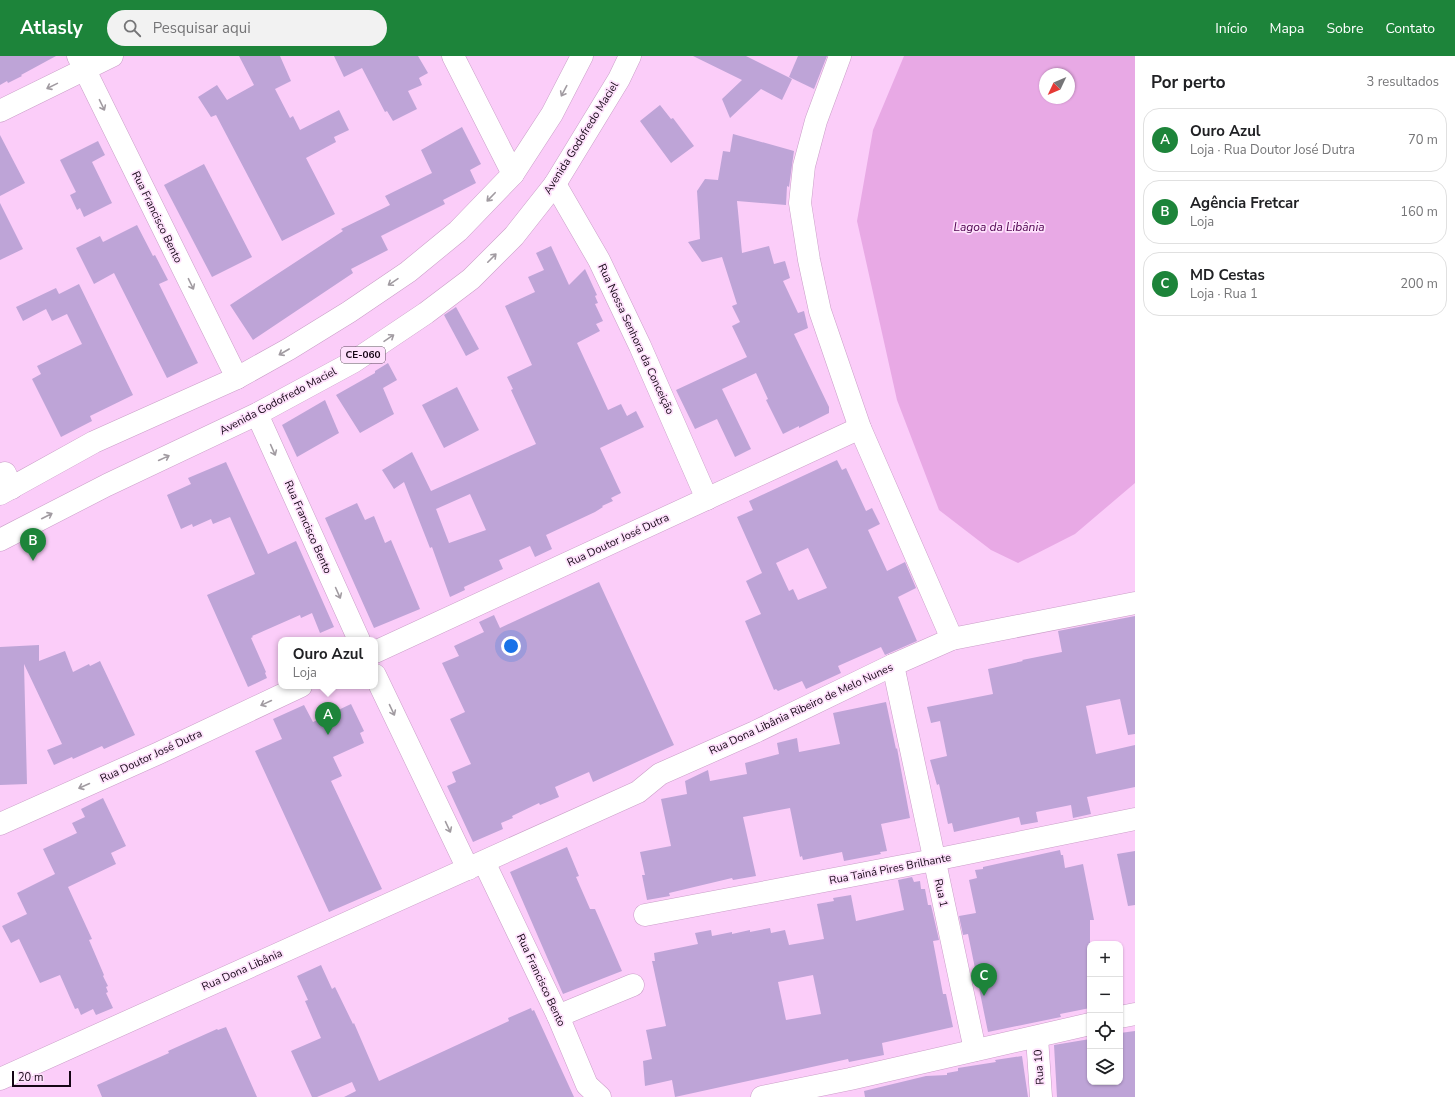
<!DOCTYPE html>
<html lang="pt">
<meta charset="utf-8">
<style>
:root{--surface:#fff;--page:#f2f2f2;--text:#202124;--muted:#757577;--line:#e0e0e0;--accent:#1d843a}
body{margin:0;font-family:"Nunito Sans",sans-serif;background:var(--page);color:var(--text)}
.controls{position:absolute;right:12px;bottom:12px;display:grid;overflow:hidden;border-radius:8px;box-shadow:0 1px 3px #0004}
.controls button{width:36px;height:36px;display:grid;place-items:center;padding:0;border:0;border-bottom:1px solid var(--line);background:var(--surface);color:var(--text);font:20px sans-serif}
.compass{position:absolute;left:1039px;top:12px;width:36px;height:36px;border-radius:50%;background:var(--surface);box-shadow:0 1px 3px #0004;rotate:226deg}
.scale{position:absolute;left:12px;bottom:10px;width:59px;box-sizing:border-box;padding-left:4px;border:2px solid #150615;border-top:0;font-size:11px;line-height:14px;white-space:nowrap;color:#150615;-webkit-text-stroke:3px #fee1fc;paint-order:stroke}
.you{position:absolute;left:511px;top:590px;width:14px;height:14px;margin:-10px;border:3px solid #fff;border-radius:50%;background:#1a73e8;box-shadow:0 0 0 6px #1a73e833}
.badge{display:grid;place-items:center;width:26px;height:26px;border-radius:50%;background:var(--accent);color:#fff;font-size:13px;font-weight:700}
.pin{position:absolute;translate:-50% -33px;filter:drop-shadow(0 1px 2px #0008)}
.pin::after{content:'';position:absolute;top:21px;width:14px;height:12px;background:inherit;clip-path:polygon(0 0,100% 0,50% 100%)}
.popup{position:absolute;left:278px;top:581px;width:100px;height:52px;box-sizing:border-box;display:grid;place-content:center;border-radius:8px;background:var(--surface);filter:drop-shadow(0 1px 3px #0005);font-size:13px;white-space:nowrap;color:var(--muted)}
.popup b{font-size:15px;color:var(--text)}
.popup::after{content:'';position:absolute;left:50%;top:100%;margin-left:-8px;border:8px solid transparent;border-top-color:var(--surface)}
.list{margin:0;padding:0;list-style:none}
h2{display:flex;justify-content:space-between;align-items:center;height:52px;margin:0;padding:0 16px;font-size:17px}
h2 small{font-size:13px;font-weight:400;color:var(--muted)}
.list li{display:grid;grid-template-columns:26px 1fr auto;gap:12px;align-items:center;box-sizing:border-box;height:64px;margin:0 8px 8px;padding:0 8px;border:1px solid var(--line);border-radius:16px}
.list b{display:block;font-size:15px;white-space:nowrap}
.list p{margin:0;font-size:13px;white-space:nowrap;color:var(--muted)}
.list em{font-size:13px;font-style:normal;color:var(--muted)}
.icon{flex:none;width:22px;height:22px;fill:none;stroke:currentColor;stroke-width:2;stroke-linecap:round;stroke-linejoin:round}
.map{position:relative;flex:none;width:1135px;height:1041px;overflow:hidden}
header{display:flex;align-items:center;gap:24px;box-sizing:border-box;height:56px;padding:0 20px;background:var(--accent);color:#fff}
header strong{font-size:19px}
nav{display:flex;gap:22px;margin-inline-start:auto;font-size:14px}
.search{width:280px;height:36px;background:var(--page);display:flex;align-items:center;gap:10px;box-sizing:border-box;padding:0 14px;border-radius:22px;color:var(--muted);font-size:15px}
main{display:flex}
aside{flex:1;background:var(--surface)}
.map>svg:first-child{display:block}
.water{fill:#e8a9e5;fill-rule:evenodd}
.building{fill:#bea4d7;fill-rule:evenodd}
.lines{fill:none;stroke-linecap:round;stroke-linejoin:round}
.minor-casing{stroke:#ca9ec8;stroke-width:23}
.major-casing{stroke:#ca9ec8;stroke-width:23}
.minor{stroke:#fff;stroke-width:22}
.major{stroke:#fff;stroke-width:22}
.oneway{stroke:#a19ba1}
.labels{text-anchor:middle;dominant-baseline:central;stroke-width:3.5;stroke-linejoin:round;paint-order:stroke}
.shield{fill:#fee1fc;stroke:#5b485a;stroke-width:1}
.shield-label{font-size:10px;font-weight:bold;fill:#150615}
.street-label{font-size:11px;fill:#150615;stroke:#fee1fc}
.water-label{font-size:12px;font-style:italic;fill:#4d004e;stroke:#fee1fc}
</style>
<header>
<strong>Atlasly</strong>
<div class="search"><svg class="icon" aria-label="search" viewBox="0 0 24 24"><circle cx="10" cy="10" r="6"/><path d="M15 15l6 6"/></svg>Pesquisar aqui</div>
<nav><a>Início</a><a>Mapa</a><a>Sobre</a><a>Contato</a></nav>
</header>
<main>
<div class="map">
<svg width="1135" height="1041" viewBox="0 0 1135 1041">
<rect width="100%" height="100%" fill="#fbcdf9"/>
<path class="water" d="M904 0H1135V427L1075 478 1018 507 991 494 939 454 897 344 857 165 873 74ZM1045 18H1069V42H1045Z"/>
<g class="building">
<path d="M0 0H56L21 19 22 20 8 27 7 25 0 29Z"/>
<path d="M239 0H280L291 25 275 33 290 62 293 60 300 74 339 54 349 74 334 81 336 86 306 102 335 158 282 185 216 59 211 61 198 41 217 29 227 44 254 29Z"/>
<path d="M334 0H418L428 17 419 22 422 29 408 35 417 53 393 65 387 55 385 56 362 12 344 21Z"/>
<path d="M693 0H746L792 23 782 44 761 33 730 62 722 43 742 24Z"/>
<path d="M798 0H827L814 33 789 21Z"/>
<path d="M660 49 671 63 673 62 694 90 671 107 640 65Z"/>
<path d="M462 71 481 108 470 114 476 127 443 144 445 148 381 180 388 194 351 213 353 217 253 284 230 249 343 175 341 173 390 149 385 140 432 117 421 94Z"/>
<path d="M733 78 794 95 789 131 787 130 786 149 737 145 742 197 769 190 774 208 785 205 790 222 783 225 798 257 804 255 808 272 794 278 829 351V357L799 372V370L783 378 766 344 768 343 756 317 722 333 751 393 735 401 717 363 695 373 676 334 747 301 732 270 740 266 732 250 737 248 722 201 702 206 688 186 700 183 697 135 705 123 718 124 723 95 730 96Z"/>
<path d="M0 79 25 127 0 140Z"/>
<path d="M98 85 105 99 92 106 112 147 84 161 80 152 77 154 70 139 76 136 60 104Z"/>
<path d="M204 108 252 201 212 221 164 129Z"/>
<path d="M0 147 23 193 0 204Z"/>
<path d="M137 169 153 200 155 199 168 224 159 228 198 307 167 322 114 217 94 228 76 192 100 180 103 186Z"/>
<path d="M551 190 569 229 585 213 597 239 595 240 598 247 595 248 603 265 596 268 600 275 577 287 608 354 621 348 627 360 636 355 644 371 600 392 621 437 611 442 613 445 602 450 603 451 595 456 546 479 552 493 535 501 530 490 499 504 503 513 464 531 465 534 450 541 432 491 430 492 404 426 394 433 382 414 412 396 431 435 536 388 511 334 513 333 507 321 532 309 505 250 535 236 528 221 544 214 536 197ZM470 438 486 474 449 487 436 453Z"/>
<path d="M79 228 133 339 90 360 92 365 61 381 32 323 41 318 37 310 82 288 67 258 52 265 46 253 23 265 16 251 56 232 59 238Z"/>
<path d="M456 251 479 293 466 300 444 259Z"/>
<path d="M388 307 397 324 383 332 394 358 360 377 336 339 375 317V315Z"/>
<path d="M457 331 479 374 444 392 422 349Z"/>
<path d="M325 344 339 377 297 401 282 369Z"/>
<path d="M837 404 842 414 846 412 866 455 872 452 880 468 868 474 887 515 905 506 916 532 898 541 917 585 885 599 881 591 838 610 841 617 806 633 802 625 778 635 776 633 774 634 745 565 761 558 746 525 762 517 737 461 753 454 749 445ZM808 492 827 532 798 544 793 533 789 535 776 507Z"/>
<path d="M226 406 268 498 296 485 334 571 320 577 312 557 301 562 300 559 252 580 253 581 251 582 266 616 265 617 267 622 248 631 207 539 255 518 230 461 213 468 211 463 193 471 192 468 181 473 167 439 191 428 188 422Z"/>
<path d="M357 447 365 464 374 460 385 487 391 484 420 553 374 572 325 462Z"/>
<path d="M599 526 674 689 593 726 589 716 555 731 559 741 540 749 539 747 512 760 513 762 501 767 503 773 473 786 447 730 456 726 452 716 471 708 450 663 465 656 442 607 459 600 454 590 484 576 479 566 494 559 500 572Z"/>
<path d="M1135 560V678L1128 679 1120 643 1086 650 1096 698 1135 689V731L1087 741 1091 758 1073 762 1071 749 1036 756 1038 766 1021 769 1019 761 954 776 952 767 948 768 939 728 937 729 930 704 947 700 940 665 931 667 927 651 993 638 988 613 1023 605 1022 604 1062 596 1058 575Z"/>
<path d="M39 589V605L65 595 73 616 89 608 90 610 100 605 135 679 104 693 102 690 73 703 72 701 54 709 47 694 62 688 24 608 27 728 0 729V591Z"/>
<path d="M886 646 896 693 897 692 910 762 881 768 887 795 880 796 881 798 844 805 842 796 803 804 802 800 800 801 790 752 743 761 756 820 733 824 732 822 669 837 670 840 647 844 642 819H645L640 796 671 790 661 743 687 738 685 725 708 714 710 725 747 718 745 707 779 698 777 687 797 682 799 696 840 688 833 657Z"/>
<path d="M351 648 364 675 360 677 364 687 333 701 342 720 331 725 382 833 329 856 255 695 282 683 273 663 304 649 313 666Z"/>
<path d="M103 742 126 790 111 797 116 808 68 831 92 883 89 884 104 919 103 920 108 930 106 931 108 936 106 937 113 952 96 959 93 953 81 959 78 952 75 953 60 919 40 927 19 883 11 887 2 870 27 858 17 837 55 818 43 793 77 777 72 767 85 761 81 753Z"/>
<path d="M567 791 579 820 576 821 590 853H595L622 915 563 938 510 816Z"/>
<path d="M1060 794 1061 799H1063L1065 812 1083 808 1094 864H1090V952L1060 958 1061 961 988 976 968 878 963 879 959 860 976 857 969 824 977 822 975 814 983 813V811Z"/>
<path d="M1135 795V849L1128 850 1117 798Z"/>
<path d="M912 821 914 826 920 825 921 833H925L928 849H931L939 884 933 885 943 938H946L953 971 882 987 884 999 849 1006 848 1003 675 1041 672 1024 645 1030 643 1005 652 1003 646 974 666 970 652 905H655L654 897 698 888 695 877 711 874 712 880 732 876V878L750 874V876L770 872 771 877 785 874 789 889 824 883 817 848 834 845 833 842 851 839 856 865 904 854 898 824ZM813 919 821 958 786 964 778 926Z"/>
<path d="M321 909 332 933 335 931 353 968 354 967 379 1025 509 965 508 962 531 952 532 955 534 954 574 1041H344L356 1035 352 1026 317 1041H312L291 995 321 982 305 945 308 944 297 920Z"/>
<path d="M226 971 257 1041H102L97 1029 169 997 168 995 217 973 218 974Z"/>
<path d="M1135 975V1041H1057L1054 989 1090 983V1027L1098 1026H1120V977Z"/>
<path d="M1022 1000 1028 1041H865L864 1035 926 1020 947 1019V1017L958 1015V1012L996 1006 995 1004Z"/>
</g>
<g class="lines">
<g class="minor-casing">
<g id="minor">
<path d="M78 0 237 322"/>
<path d="M453 0 513 118"/>
<path d="M840 0 816 65 804 110 800 147 809 204 820 255 860 372 952 583"/>
<path d="M0 55 112 0"/>
<path d="M555 128 599 204 640 290 707 443"/>
<path d="M257 358 359 584"/>
<path d="M5 417 12 432"/>
<path d="M375 596 860 372"/>
<path d="M893 609 975 994"/>
<path d="M375 619 468 813"/>
<path d="M0 768 159 697 301 630"/>
<path d="M484 806 558 960 587 1029 600 1041"/>
<path d="M645 859 934 804 1135 763"/>
<path d="M558 960 633 929"/>
<path d="M1120 961 1135 958"/>
<path d="M1037 981 1041 1041"/>
<path d="M0 1023 638 736 660 718 755 676 893 609 952 583 1135 547"/>
<path d="M762 1041 850 1023 1090 968"/>
</g>
</g>
<g class="major-casing">
<g id="major">
<path d="M0 438 94 386 237 322 289 293 349 256 408 216 458 175 513 118 552 58 582 0"/>
<path d="M0 484 107 429 257 358 353 306 426 257 471 223 514 180 555 128 619 23 630 0"/>
</g>
</g>
<use href="#minor" class="minor"/>
<use href="#major" class="major"/>
</g>
<defs><path id="oneway-shaft" d="M-6 0H5M1.5-3L5.5 0L1.5 3" fill="none" stroke-width="1.6" stroke-linecap="round" stroke-linejoin="round"/></defs>
<g class="oneway">
<use href="#oneway-shaft" transform="translate(52 30) rotate(154)"/>
<use href="#oneway-shaft" transform="translate(564 35) rotate(118)"/>
<use href="#oneway-shaft" transform="translate(102 49) rotate(64)"/>
<use href="#oneway-shaft" transform="translate(491 141) rotate(134)"/>
<use href="#oneway-shaft" transform="translate(492 202) rotate(-45)"/>
<use href="#oneway-shaft" transform="translate(393 226) rotate(146)"/>
<use href="#oneway-shaft" transform="translate(191 228) rotate(64)"/>
<use href="#oneway-shaft" transform="translate(389 282) rotate(-34)"/>
<use href="#oneway-shaft" transform="translate(284 296) rotate(150)"/>
<use href="#oneway-shaft" transform="translate(273 394) rotate(66)"/>
<use href="#oneway-shaft" transform="translate(164 402) rotate(-25)"/>
<use href="#oneway-shaft" transform="translate(47 460) rotate(-27)"/>
<use href="#oneway-shaft" transform="translate(338 537) rotate(66)"/>
<use href="#oneway-shaft" transform="translate(266 647) rotate(155)"/>
<use href="#oneway-shaft" transform="translate(392 654) rotate(65)"/>
<use href="#oneway-shaft" transform="translate(84 730) rotate(156)"/>
<use href="#oneway-shaft" transform="translate(448 771) rotate(65)"/>
</g>
<g class="labels">
<rect class="shield" x="341" y="291" width="44" height="16" rx="3"/>
<g class="shield-label">
<text x="363" y="299">CE-060</text>
</g>
<g class="street-label">
<text transform="translate(581 82) rotate(-58)">Avenida Godofredo Maciel</text>
<text transform="translate(157 161) rotate(64)">Rua Francisco Bento</text>
<text transform="translate(636 283) rotate(65)">Rua Nossa Senhora da Conceição</text>
<text transform="translate(278 345) rotate(-28)">Avenida Godofredo Maciel</text>
<text transform="translate(308 471) rotate(66)">Rua Francisco Bento</text>
<text transform="translate(618 484) rotate(-25)">Rua Doutor José Dutra</text>
<text transform="translate(801 653) rotate(-25)">Rua Dona Libânia Ribeiro de Melo Nunes</text>
<text transform="translate(151 700) rotate(-25)">Rua Doutor José Dutra</text>
<text transform="translate(890 813) rotate(-11)">Rua Tainá Pires Brilhante</text>
<text transform="translate(941 837) rotate(78)">Rua 1</text>
<text transform="translate(242 914) rotate(-24)">Rua Dona Libânia</text>
<text transform="translate(541 924) rotate(65)">Rua Francisco Bento</text>
<text transform="translate(1039 1011) rotate(-94)">Rua 10</text>
</g>
<g class="water-label">
<text x="999" y="171">Lagoa da Libânia</text>
</g>
</g>
</svg>
<div class="controls">
<button>+</button>
<button>−</button>
<button><svg class="icon" aria-label="locate" viewBox="0 0 24 24"><circle cx="12" cy="12" r="6"/><path d="M12 2v4M12 18v4M2 12h4M18 12h4"/></svg></button>
<button><svg class="icon" aria-label="layers" viewBox="0 0 24 24"><path d="M12 4l9 5-9 5-9-5zM3 14l9 5 9-5"/></svg></button>
</div>
<svg class="compass" viewBox="-18 -18 36 36"><path d="M0-13l5 13h-10z" fill="#e53935"/><path d="M0 13l5-13h-10z" fill="#757577"/></svg>
<div class="scale">20 m</div>
<div class="you"></div>
<div class="pin badge" style="left:328px;top:679px">A</div>
<div class="popup"><b>Ouro Azul</b>Loja</div>
<div class="pin badge" style="left:33px;top:505px">B</div>
<div class="pin badge" style="left:984px;top:940px">C</div>
</div>
<aside>
<h2>Por perto<small>3 resultados</small></h2>
<ul class="list">
<li><span class="badge">A</span><div><b>Ouro Azul</b><p>Loja · Rua Doutor José Dutra</p></div><em>70 m</em></li>
<li><span class="badge">B</span><div><b>Agência Fretcar</b><p>Loja</p></div><em>160 m</em></li>
<li><span class="badge">C</span><div><b>MD Cestas</b><p>Loja · Rua 1</p></div><em>200 m</em></li>
</ul>
</aside>
</main>
